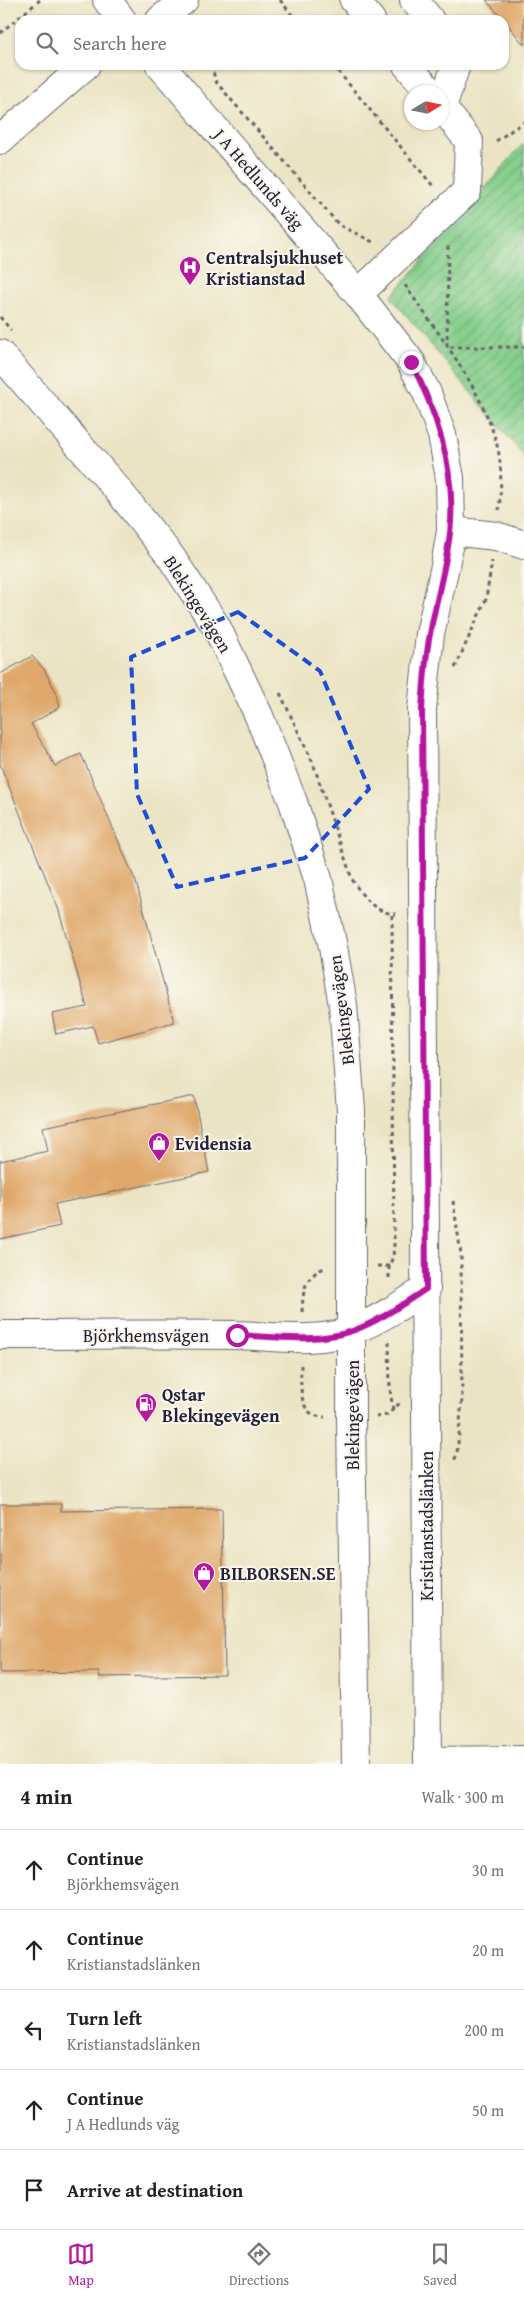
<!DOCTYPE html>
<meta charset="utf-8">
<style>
:root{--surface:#fff;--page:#f2f2f2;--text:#222;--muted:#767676;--line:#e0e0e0;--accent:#b5179e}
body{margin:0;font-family:"Gentium Book Plus",serif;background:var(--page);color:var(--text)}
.compass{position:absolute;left:404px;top:85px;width:45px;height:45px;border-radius:50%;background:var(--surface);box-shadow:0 1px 4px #0004;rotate:80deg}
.stop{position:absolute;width:15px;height:15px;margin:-11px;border:4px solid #b5179e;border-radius:50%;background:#fff}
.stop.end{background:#b5179e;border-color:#fff;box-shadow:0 1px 5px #0008}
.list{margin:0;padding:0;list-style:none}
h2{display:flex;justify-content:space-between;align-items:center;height:65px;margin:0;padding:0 20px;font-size:21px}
h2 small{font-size:16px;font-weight:400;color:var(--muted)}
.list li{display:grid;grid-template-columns:32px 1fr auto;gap:15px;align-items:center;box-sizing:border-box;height:80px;padding:0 20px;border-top:1px solid var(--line)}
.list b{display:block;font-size:19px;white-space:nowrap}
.list p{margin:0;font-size:16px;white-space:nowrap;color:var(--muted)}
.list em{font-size:16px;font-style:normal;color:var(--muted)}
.icon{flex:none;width:28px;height:28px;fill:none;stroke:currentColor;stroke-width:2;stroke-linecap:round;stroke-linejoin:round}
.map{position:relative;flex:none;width:524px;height:1764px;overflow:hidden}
.search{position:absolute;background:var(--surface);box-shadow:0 1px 4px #0004;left:15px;right:15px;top:15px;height:55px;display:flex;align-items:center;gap:12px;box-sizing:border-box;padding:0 18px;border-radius:15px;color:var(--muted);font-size:19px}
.sheet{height:465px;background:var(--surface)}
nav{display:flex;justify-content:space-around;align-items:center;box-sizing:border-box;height:70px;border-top:1px solid var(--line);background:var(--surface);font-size:14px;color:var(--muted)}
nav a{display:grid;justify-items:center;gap:2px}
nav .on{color:var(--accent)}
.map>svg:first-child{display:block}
.garden{fill:url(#garden-furrows);stroke:#547864}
.building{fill:#dfa86a}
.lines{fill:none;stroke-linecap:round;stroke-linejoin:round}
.minor-casing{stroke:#68666b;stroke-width:30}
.major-casing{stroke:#68666b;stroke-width:30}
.path{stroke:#68666b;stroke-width:3;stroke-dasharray:4 4;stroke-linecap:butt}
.minor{stroke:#fff;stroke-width:28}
.major{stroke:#fff;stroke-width:28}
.route{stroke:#b5179e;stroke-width:6}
.marked{fill:none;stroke:#1d4ed8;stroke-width:4;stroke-dasharray:10 6;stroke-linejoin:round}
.labels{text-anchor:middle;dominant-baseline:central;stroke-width:4;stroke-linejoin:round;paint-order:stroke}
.street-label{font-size:18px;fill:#22223b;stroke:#fbf7ec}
.poi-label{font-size:18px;font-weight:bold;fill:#22223b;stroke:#fbf7ec;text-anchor:start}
</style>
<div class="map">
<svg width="524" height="1764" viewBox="0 0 524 1764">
<defs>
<pattern id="garden-furrows" width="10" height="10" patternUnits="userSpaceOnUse" patternTransform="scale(1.25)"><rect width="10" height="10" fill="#86cf8c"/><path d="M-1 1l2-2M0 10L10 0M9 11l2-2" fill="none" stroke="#73b17a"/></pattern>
</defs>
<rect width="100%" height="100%" fill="#fbf7ec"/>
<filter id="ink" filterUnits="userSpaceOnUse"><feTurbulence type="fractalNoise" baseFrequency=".02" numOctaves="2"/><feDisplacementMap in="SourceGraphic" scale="10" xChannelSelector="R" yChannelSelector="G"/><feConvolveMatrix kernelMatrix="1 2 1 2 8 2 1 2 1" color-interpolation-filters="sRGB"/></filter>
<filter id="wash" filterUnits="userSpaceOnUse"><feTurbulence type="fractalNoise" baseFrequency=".0096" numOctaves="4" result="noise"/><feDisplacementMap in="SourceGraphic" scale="20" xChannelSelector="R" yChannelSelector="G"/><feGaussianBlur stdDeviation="1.12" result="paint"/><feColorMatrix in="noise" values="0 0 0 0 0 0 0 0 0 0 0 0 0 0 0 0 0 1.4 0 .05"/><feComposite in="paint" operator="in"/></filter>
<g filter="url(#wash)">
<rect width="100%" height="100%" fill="#ebe4c4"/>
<path class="garden" d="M522 145H524V456L391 297Z"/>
<g id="blocks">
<g class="building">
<path d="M486 0H524V45L504 20Z"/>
<path d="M32 656 44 669 55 690 60 707 31 724 55 766 81 754 136 882 174 1022 98 1043 93 1026 56 1034 52 1014 87 1007 58 908 0 764V674Z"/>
<path d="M194 1096 209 1172 55 1204 60 1226 0 1239V1161L48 1151 43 1127Z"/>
<path d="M0 1504H61V1511L222 1509 225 1675 99 1677V1672L0 1673Z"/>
</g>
</g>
</g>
<g filter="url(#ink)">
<use href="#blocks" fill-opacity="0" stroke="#68666b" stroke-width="1"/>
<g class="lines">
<g class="minor-casing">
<g id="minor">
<path d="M107 0 122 20"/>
<path d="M354 0 371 20"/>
<path d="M414 0 430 20"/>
<path d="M160 20 184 0"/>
<path d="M160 65 358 294 411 362 427 393 442 435 450 478 451 531 445 566 430 634 422 709 428 1764"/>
<path d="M407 65 430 92"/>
<path d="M442 107 456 65"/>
<path d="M0 140 86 65"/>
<path d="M358 294 467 191 469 141 442 107"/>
<path d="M451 531 496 536 524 545"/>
<path d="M0 1335C79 1335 157 1334 236 1335 273 1336 317 1344 353 1330 379 1320 403 1304 426 1289"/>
<path d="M428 1761 524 1760"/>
</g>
</g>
<g class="major-casing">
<path id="major" d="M0 354 118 490 171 557 216 626 259 716 293 802 318 879 333 947 343 1005 351 1110V1418L356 1764"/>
</g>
<g class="path">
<path d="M280 0 296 20"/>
<path d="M0 33 40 0"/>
<path d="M211 65 216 82 339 225 375 243"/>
<path d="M333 65 433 186"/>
<path d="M496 141 524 122"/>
<path d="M448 246 447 347H524"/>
<path d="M405 285C439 336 483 388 498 449 502 469 501 490 499 510"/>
<path d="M0 317 11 330"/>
<path d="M455 668 486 599 492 561"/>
<path d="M280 693 313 763 352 879C362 896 374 913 396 914"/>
<path d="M453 1201 461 1254 462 1400 457 1454 454 1461"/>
<path d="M377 1266H389L393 1257 394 1245 392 914"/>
<path d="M389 1266V1280"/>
<path d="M302 1312C303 1291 304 1277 324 1268"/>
<path d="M389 1342 390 1389 393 1410"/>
<path d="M301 1365C301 1386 297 1417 325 1417"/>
<path d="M376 1417 387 1415 400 1403"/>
</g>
<use href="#minor" class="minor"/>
<use href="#major" class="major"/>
</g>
</g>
<g class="lines" filter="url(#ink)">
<path class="route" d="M237 1335C274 1337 316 1343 352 1331 378 1322 403 1304 426 1289L422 709C424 684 425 658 430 634 436 600 446 567 450 533 457 473 438 415 411 362"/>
</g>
<path class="marked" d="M238 612 320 671 369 789 305 858 177 887 137 794 131 657Z"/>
<defs>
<g id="hospital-pin" transform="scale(1.125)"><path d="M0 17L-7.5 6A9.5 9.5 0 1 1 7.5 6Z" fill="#b5179e" stroke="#fbf7ec"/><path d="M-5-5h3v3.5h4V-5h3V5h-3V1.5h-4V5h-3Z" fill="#fff"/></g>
<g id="shop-pin" transform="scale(1.125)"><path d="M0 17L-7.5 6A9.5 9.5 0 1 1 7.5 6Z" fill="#b5179e" stroke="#fbf7ec"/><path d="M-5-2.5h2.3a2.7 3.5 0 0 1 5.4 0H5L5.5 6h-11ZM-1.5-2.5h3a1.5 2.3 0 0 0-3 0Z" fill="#fff"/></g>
<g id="fuel-pin" transform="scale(1.125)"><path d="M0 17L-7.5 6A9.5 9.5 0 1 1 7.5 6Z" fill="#b5179e" stroke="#fbf7ec"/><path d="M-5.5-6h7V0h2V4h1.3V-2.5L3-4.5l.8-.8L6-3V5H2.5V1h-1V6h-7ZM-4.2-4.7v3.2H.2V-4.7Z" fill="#fff"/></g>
</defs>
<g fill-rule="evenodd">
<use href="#hospital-pin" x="190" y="267"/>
<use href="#shop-pin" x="159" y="1143"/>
<use href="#fuel-pin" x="146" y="1404"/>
<use href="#shop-pin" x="204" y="1573"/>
</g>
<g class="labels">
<g class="street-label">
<text transform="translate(259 179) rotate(49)">J A Hedlunds väg</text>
<text transform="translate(198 604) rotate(58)">Blekingevägen</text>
<text transform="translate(341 1010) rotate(-97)">Blekingevägen</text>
<text x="146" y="1335">Björkhemsvägen</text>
<text transform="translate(352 1415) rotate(-90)">Blekingevägen</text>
<text transform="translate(426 1526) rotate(-90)">Kristianstadslänken</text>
</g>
<g class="poi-label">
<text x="206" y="257">Centralsjukhuset<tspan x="206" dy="21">Kristianstad</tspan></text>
<text x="175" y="1143">Evidensia</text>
<text x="162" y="1394">Qstar<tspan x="162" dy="21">Blekingevägen</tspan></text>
<text x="220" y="1573">BILBORSEN.SE</text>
</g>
</g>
</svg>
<svg class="compass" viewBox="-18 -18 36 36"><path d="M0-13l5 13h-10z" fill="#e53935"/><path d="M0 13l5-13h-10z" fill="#767676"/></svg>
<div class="stop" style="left:237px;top:1335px"></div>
<div class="stop end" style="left:411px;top:362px"></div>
<div class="search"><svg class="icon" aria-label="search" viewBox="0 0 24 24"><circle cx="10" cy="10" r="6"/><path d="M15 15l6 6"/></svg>Search here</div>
</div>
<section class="sheet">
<h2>4 min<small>Walk · 300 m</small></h2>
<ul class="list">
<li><svg class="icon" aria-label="ahead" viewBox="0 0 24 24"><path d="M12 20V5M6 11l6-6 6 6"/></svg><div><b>Continue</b><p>Björkhemsvägen</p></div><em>30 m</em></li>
<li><svg class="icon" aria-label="ahead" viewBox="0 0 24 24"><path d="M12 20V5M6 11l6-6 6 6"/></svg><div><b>Continue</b><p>Kristianstadslänken</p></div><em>20 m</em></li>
<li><svg class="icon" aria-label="left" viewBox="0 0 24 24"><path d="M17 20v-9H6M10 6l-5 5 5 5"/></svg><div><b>Turn left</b><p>Kristianstadslänken</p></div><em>200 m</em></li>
<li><svg class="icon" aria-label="ahead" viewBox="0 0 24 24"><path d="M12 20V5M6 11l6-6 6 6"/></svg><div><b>Continue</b><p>J A Hedlunds väg</p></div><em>50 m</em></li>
<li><svg class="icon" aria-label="arrive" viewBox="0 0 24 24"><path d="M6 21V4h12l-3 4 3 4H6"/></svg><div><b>Arrive at destination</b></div></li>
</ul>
</section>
<nav>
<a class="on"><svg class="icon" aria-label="map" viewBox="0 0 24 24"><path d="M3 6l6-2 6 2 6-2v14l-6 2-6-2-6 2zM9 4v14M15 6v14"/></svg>Map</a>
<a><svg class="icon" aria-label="directions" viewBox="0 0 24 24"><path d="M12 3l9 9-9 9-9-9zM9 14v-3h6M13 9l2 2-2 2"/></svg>Directions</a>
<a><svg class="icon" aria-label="saved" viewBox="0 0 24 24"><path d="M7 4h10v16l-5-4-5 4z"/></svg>Saved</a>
</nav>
